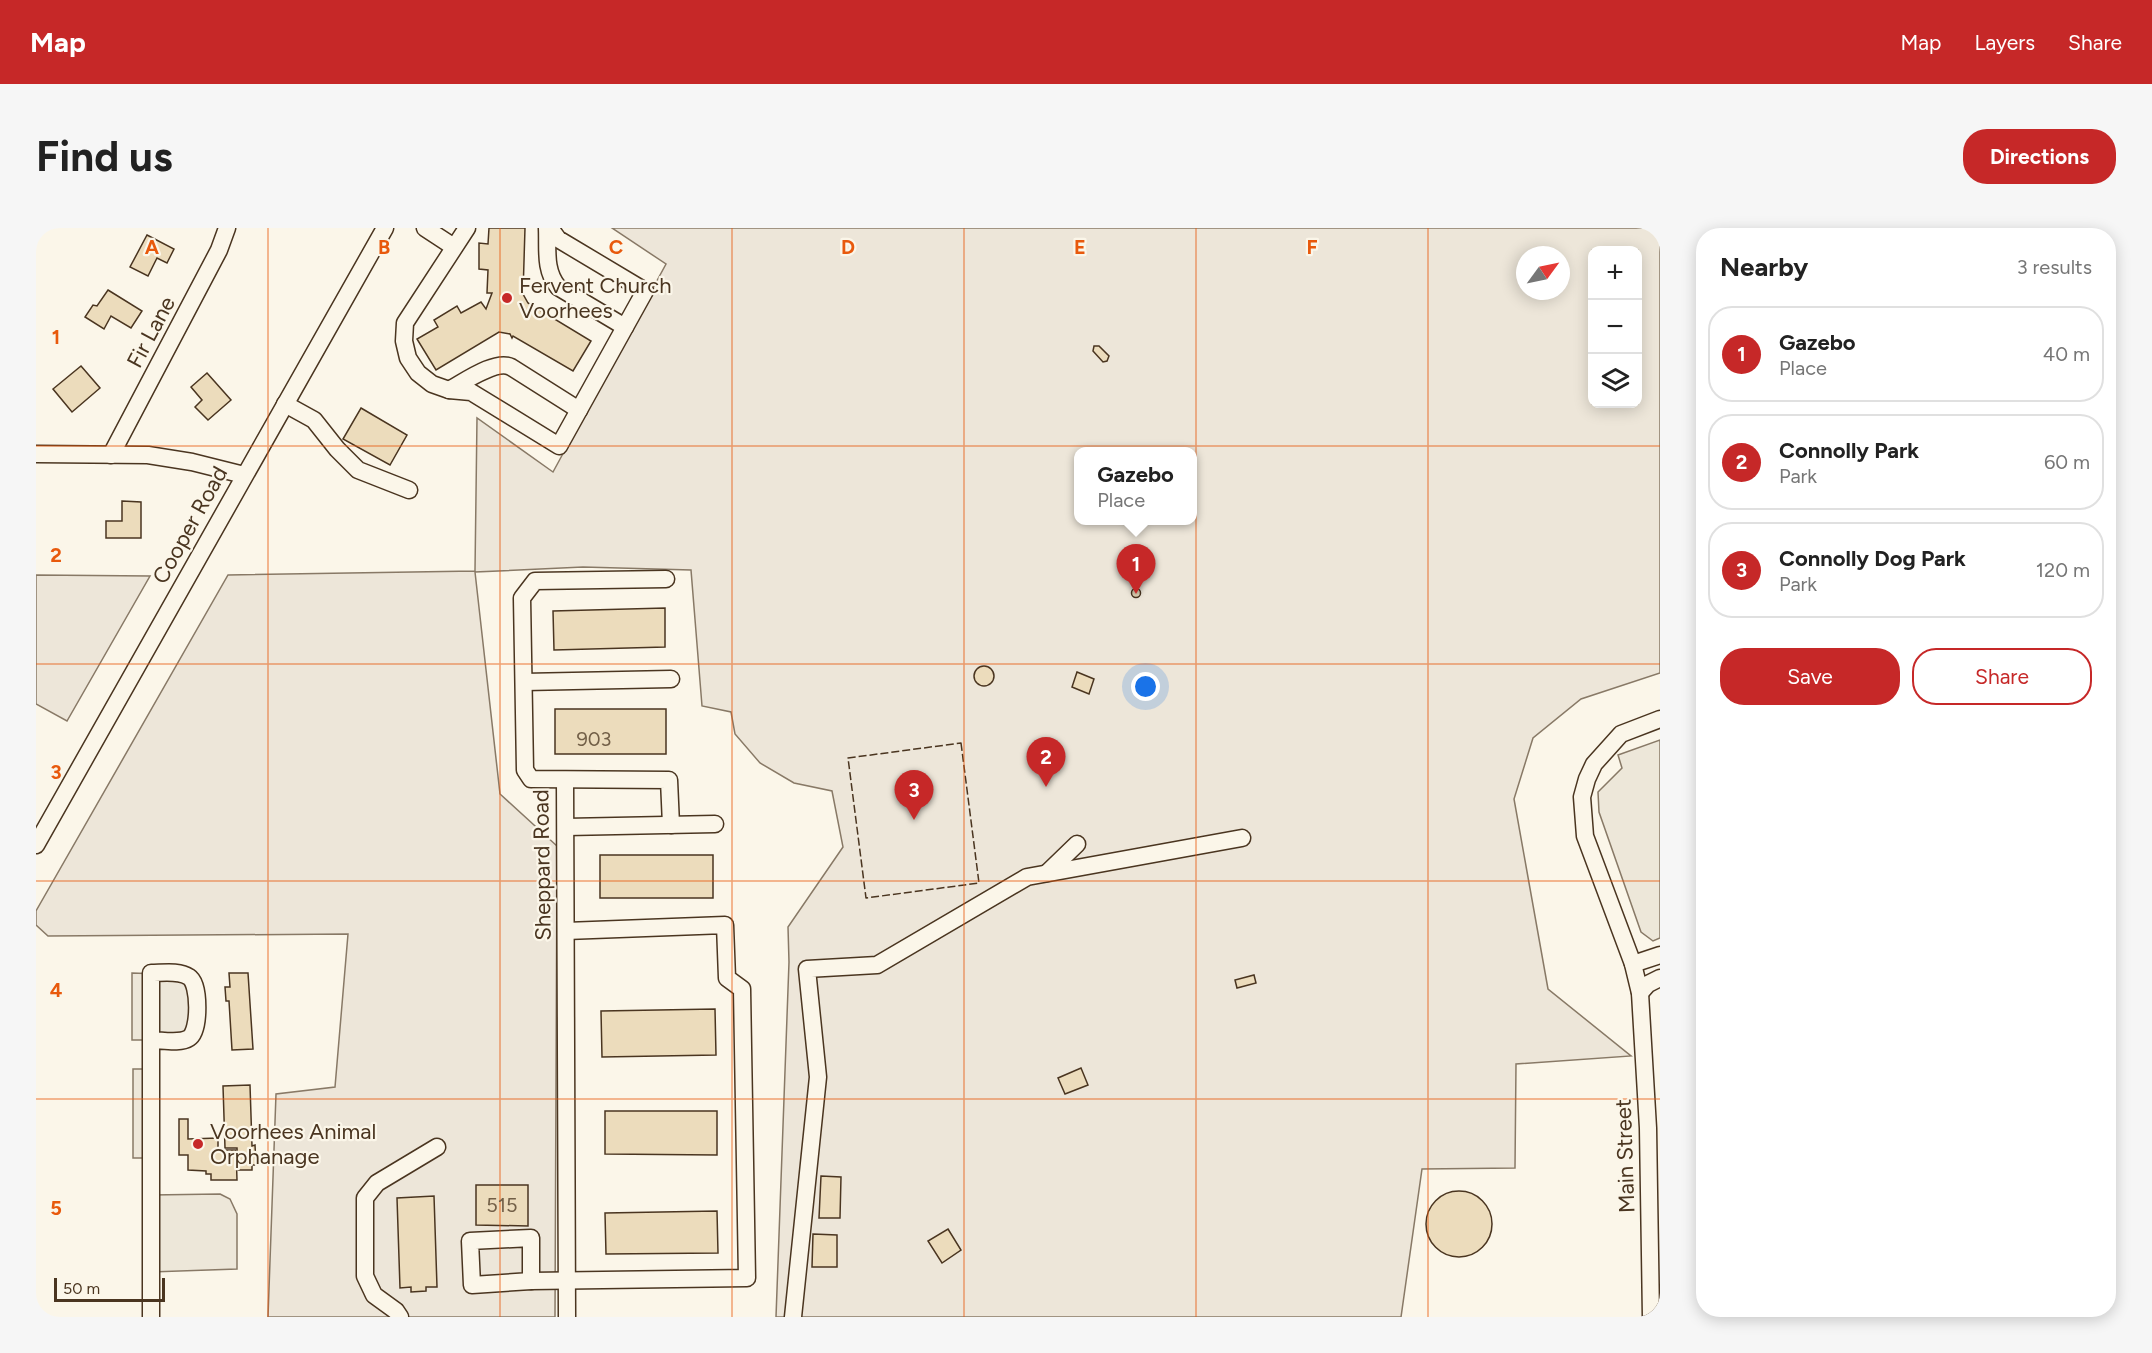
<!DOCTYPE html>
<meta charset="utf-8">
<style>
:root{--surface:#fff;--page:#f6f6f6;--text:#222;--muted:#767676;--line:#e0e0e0;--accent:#c62828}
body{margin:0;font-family:Figtree,sans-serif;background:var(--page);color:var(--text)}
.controls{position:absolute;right:18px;top:18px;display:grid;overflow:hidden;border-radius:12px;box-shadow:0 3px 15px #0003}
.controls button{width:54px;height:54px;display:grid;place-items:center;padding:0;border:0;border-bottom:2px solid var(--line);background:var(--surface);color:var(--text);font:30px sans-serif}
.compass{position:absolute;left:1480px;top:18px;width:54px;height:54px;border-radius:50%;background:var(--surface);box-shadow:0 3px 15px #0003;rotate:57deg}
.scale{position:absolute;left:18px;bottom:15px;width:111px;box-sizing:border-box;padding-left:6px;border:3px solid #4a3520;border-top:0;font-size:16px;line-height:21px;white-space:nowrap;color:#4a3520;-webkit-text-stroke:4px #fbf6e9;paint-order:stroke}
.you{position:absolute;left:1110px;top:459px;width:21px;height:21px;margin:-15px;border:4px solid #fff;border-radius:50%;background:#1a73e8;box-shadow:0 0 0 9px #1a73e833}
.badge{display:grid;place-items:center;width:39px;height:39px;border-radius:50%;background:var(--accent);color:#fff;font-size:20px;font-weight:700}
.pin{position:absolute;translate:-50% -50px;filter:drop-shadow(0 2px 3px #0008)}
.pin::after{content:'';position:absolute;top:32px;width:21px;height:18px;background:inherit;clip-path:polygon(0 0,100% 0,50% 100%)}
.popup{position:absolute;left:1038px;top:219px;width:123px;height:78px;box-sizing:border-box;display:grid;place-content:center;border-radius:12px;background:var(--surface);filter:drop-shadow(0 2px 4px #0005);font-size:20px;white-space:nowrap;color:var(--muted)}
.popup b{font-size:22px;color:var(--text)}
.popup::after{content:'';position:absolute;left:50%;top:100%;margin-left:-12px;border:12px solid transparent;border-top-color:var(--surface)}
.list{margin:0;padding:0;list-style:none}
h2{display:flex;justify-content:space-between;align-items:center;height:78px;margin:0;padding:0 24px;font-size:26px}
h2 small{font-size:20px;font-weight:400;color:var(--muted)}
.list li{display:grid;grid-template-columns:39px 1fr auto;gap:18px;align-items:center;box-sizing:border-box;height:96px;margin:0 12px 12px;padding:0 12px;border:2px solid var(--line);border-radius:24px}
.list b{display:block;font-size:22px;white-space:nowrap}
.list p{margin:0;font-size:20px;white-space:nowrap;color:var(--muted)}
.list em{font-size:20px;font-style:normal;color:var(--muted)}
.actions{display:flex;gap:12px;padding:18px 24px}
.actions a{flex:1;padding:14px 0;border:2px solid var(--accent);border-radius:24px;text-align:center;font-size:21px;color:var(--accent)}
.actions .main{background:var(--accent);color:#fff}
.icon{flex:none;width:33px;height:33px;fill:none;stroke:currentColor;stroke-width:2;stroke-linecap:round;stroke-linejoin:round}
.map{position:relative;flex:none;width:1624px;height:1089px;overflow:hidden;border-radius:24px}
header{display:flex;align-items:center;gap:36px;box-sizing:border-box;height:84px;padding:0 30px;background:var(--accent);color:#fff}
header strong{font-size:28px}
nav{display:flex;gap:33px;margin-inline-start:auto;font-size:21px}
.intro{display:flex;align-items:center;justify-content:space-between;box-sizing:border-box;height:144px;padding:0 36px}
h1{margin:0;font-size:42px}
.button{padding:15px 27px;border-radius:24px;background:var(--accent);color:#fff;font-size:21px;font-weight:700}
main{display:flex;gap:36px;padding:0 36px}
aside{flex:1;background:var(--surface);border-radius:24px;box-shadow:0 3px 15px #0003}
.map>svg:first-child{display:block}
.green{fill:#ede6d9;stroke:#887966;stroke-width:1.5;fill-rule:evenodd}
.parking{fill:#ede7d9;stroke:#887966;stroke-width:1.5}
.building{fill:#ecdcbc;stroke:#4a3520;stroke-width:1.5}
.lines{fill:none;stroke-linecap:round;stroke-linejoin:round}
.minor-casing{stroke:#4a3520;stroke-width:19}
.minor{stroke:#fbf6e9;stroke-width:16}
.fence{stroke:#4a3520;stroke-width:1.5;stroke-dasharray:8 3;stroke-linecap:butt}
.grid{fill:none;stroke:#e8590c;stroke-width:1.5;stroke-opacity:0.55}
.poi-dot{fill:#c62828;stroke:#fbf6e9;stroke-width:2}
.labels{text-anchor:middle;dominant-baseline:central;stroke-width:4.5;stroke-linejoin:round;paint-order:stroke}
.number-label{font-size:20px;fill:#725f47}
.poi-label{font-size:22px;fill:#4a3520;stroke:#fbf6e9;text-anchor:start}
.street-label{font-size:22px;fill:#4a3520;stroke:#fbf6e9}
.grid-label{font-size:20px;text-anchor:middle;font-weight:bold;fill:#e8590c;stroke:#fbf6e9;stroke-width:4.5;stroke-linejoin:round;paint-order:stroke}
</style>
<header>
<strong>Map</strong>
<nav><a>Map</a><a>Layers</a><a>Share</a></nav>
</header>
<div class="intro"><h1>Find us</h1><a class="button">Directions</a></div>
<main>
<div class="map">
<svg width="1624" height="1089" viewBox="0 0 1624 1089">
<rect width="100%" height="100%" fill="#fbf6e9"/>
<g class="green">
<path d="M576 0H1624V445L1545 471 1497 510 1478 571 1512 761 1595 828 1480 836 1479 940 1386 941 1365 1089H740L753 734 752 699 807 619 796 563 758 555 724 535 699 506 695 484 666 478 655 342 547 339 439 344 464 566 521 618 519 1089H232L240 866 299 859 312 706 12 708 0 697V683L192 347 439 343 441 190 517 244 630 36ZM1556 22H1602V176H1556ZM1489 27H1525V63H1489ZM1043 224H1157V292H1043Z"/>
<path d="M0 347 114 348 31 493 0 476Z"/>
</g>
<g class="parking">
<path d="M1624 512V710L1617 713 1605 704 1563 584 1562 564 1586 540 1582 527Z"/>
<path d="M96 745 150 747 160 798 146 812H96Z"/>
<rect x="97" y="841" width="18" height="89"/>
<path d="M184 966 194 971 201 986V1041L115 1044V967Z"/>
</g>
<g class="building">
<path d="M453 0H489L487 66 492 75 555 113 537 143 477 108 476 110 474 106 463 104 400 142 381 111 402 99 398 92 421 78 425 85 445 74 450 81 456 65H451L452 42 443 41V15L452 16Z"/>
<path d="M111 7 138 21 131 35 121 30 112 48 94 39Z"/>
<path d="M72 62 106 83 95 100 75 88 68 101 49 89 57 77 61 78Z"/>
<path d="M1058 118H1063L1073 128 1071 133 1067 134 1057 123Z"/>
<path d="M45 138 64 160 36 184 17 161Z"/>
<path d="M171 145 195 172 172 192 159 179 166 172 155 159Z"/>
<path d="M325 180 371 207 354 237 307 211Z"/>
<path d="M86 273 105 274V310H70V293H86Z"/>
<circle cx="1100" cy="365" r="4.5"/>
<path d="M629 380V419L518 422 517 383Z"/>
<circle cx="948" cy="448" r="10"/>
<path d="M1041 444 1058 451 1053 466 1036 459Z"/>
<rect x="519" y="481" width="111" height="45"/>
<rect x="564" y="627" width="113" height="43"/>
<path d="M193 745H212L217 821 196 822 193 773H190L189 759H194Z"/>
<path d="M1218 747 1220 755 1201 760 1199 752Z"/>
<path d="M679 781 680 827 566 829 565 783Z"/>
<path d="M1045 840 1052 857 1029 866 1022 850Z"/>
<path d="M214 857 216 918 219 917 220 937H216V942H202L201 920H189L187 858Z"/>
<path d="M569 883H681V927L569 926Z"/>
<path d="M143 891H152V911L182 910V922H200L201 952H175V946H170V943L152 942V927H143Z"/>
<path d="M785 948 805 949 804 990H783Z"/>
<path d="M440 957H492V998L440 997Z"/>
<circle cx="1423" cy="996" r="33"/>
<path d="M398 968 401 1059H390V1063L375 1064V1059L364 1060 361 970Z"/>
<path d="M681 983 682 1025 570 1026 569 985Z"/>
<path d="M912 1001 925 1022 906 1035 892 1013Z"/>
<path d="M777 1006 801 1007V1039H776Z"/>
</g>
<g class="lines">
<g class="minor-casing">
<g id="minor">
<path d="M389 0 418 19"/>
<path d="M431 0 369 95 368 113 372 130 382 145 396 156 413 162 435 164 523 218 609 63 522 11 514 0"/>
<path d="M511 0C512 21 508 42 522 59L589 99"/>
<path d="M413 162C428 154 460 131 475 139L543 182"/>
<path d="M249 176 278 192 301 221 322 242 373 262"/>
<path d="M0 226 112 227 156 234 208 247"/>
<path d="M75 227 183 22 191 0"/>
<path d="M630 351 499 353 486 370 489 542 495 551 633 552 635 597"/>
<path d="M488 454 635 451"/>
<path d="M529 552 531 1089"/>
<path d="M530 599 679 596"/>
<path d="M0 617 349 0"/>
<path d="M1011 645 1041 616"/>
<path d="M1597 736 1624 727"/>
<path d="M1604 765 1612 756 1624 750"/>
<path d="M495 1010V1053L436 1057 434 1013Z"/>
<path d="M495 1053 711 1050 706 761 691 750 689 697 530 703"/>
<path d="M115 1089V745C126 745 143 742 153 749 164 756 164 803 153 810 144 816 126 812 115 812"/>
<path d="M364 1089 360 1083 338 1067 329 1048V970L341 955 401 919"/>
<path d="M757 1089 782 849 771 741 841 737 991 649 1206 610"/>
<path d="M1615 1089 1612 900 1604 765 1597 736 1549 608 1546 569 1551 551 1558 536 1585 506 1624 491"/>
</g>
</g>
<use href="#minor" class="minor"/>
<path class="fence" d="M925 515 943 655 830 670 812 530Z"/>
</g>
<path class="grid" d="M232 0V1089M464 0V1089M696 0V1089M928 0V1089M1160 0V1089M1392 0V1089M0 218H1624M0 436H1624M0 653H1624M0 871H1624"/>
<g class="poi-dot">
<circle cx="471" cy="70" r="6"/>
<circle cx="162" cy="916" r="6"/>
</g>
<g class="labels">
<g class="number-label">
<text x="558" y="511">903</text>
<text x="466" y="977">515</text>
</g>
<g class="poi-label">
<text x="483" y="57">Fervent Church<tspan x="483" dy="25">Voorhees</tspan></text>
<text x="174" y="903">Voorhees Animal<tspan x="174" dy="25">Orphanage</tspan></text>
</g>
<g class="street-label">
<text transform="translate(115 104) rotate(-62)">Fir Lane</text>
<text transform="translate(154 297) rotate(-61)">Cooper Road</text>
<text transform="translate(506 637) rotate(-91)">Sheppard Road</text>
<text transform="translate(1589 928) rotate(-92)">Main Street</text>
</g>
</g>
<g class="grid-label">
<text x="116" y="26">A</text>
<text x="348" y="26">B</text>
<text x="580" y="26">C</text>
<text x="812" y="26">D</text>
<text x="1044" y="26">E</text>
<text x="1276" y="26">F</text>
<text x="20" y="116">1</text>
<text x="20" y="334">2</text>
<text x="20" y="551">3</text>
<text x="20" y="769">4</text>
<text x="20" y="987">5</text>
</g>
</svg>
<div class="controls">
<button>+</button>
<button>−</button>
<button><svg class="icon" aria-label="layers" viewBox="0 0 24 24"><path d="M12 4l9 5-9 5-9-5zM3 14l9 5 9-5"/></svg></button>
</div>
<svg class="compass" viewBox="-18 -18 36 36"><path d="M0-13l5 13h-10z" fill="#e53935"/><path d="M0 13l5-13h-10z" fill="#767676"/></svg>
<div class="scale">50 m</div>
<div class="you"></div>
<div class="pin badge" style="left:1100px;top:366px">1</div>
<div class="popup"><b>Gazebo</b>Place</div>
<div class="pin badge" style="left:1010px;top:559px">2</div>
<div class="pin badge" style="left:878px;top:592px">3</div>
</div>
<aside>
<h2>Nearby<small>3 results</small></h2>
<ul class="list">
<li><span class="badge">1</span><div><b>Gazebo</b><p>Place</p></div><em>40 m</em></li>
<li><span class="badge">2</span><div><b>Connolly Park</b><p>Park</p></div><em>60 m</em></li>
<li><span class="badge">3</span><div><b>Connolly Dog Park</b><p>Park</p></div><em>120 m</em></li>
</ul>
<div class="actions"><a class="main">Save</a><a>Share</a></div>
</aside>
</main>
